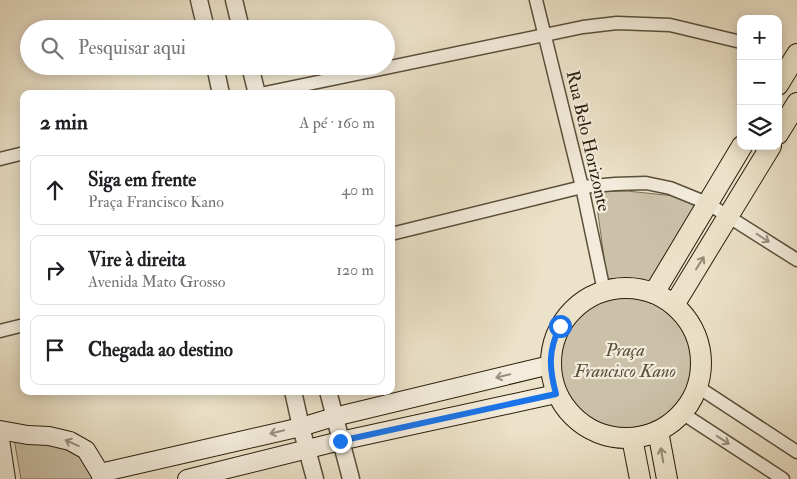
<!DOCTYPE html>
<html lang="pt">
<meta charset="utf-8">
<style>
:root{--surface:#fff;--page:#f2f2f2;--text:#202124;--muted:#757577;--line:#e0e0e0}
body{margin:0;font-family:"IM FELL Double Pica",serif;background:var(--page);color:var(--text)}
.controls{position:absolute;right:15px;top:15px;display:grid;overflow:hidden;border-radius:10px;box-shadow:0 2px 12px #0003}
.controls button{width:45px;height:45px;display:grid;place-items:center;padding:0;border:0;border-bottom:1px solid var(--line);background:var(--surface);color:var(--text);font:25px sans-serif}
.stop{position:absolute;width:15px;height:15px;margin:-11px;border:4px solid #1a73e8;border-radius:50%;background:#fff}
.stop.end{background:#1a73e8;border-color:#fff;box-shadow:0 1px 5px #0008}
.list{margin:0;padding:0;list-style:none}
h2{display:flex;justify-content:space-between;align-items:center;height:65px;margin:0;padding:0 20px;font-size:21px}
h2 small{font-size:16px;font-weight:400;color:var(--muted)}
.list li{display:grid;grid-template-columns:32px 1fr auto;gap:15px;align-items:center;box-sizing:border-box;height:70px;margin:0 10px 10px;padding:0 10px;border:1px solid var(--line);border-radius:10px}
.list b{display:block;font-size:19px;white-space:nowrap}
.list p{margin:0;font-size:16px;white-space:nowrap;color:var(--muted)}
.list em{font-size:16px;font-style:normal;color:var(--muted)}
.icon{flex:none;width:28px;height:28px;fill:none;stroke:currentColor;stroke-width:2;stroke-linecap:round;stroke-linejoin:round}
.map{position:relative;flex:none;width:797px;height:479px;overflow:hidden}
.search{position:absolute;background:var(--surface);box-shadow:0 2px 12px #0003;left:20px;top:20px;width:375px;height:55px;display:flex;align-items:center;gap:12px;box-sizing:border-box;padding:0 18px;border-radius:28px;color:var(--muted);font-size:19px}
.panel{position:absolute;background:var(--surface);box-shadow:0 2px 12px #0003;left:20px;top:90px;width:375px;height:305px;border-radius:10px}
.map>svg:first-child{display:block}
.green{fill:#cbc1a9;stroke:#7b705a}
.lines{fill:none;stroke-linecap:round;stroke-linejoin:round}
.minor-casing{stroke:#5b4f3a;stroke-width:15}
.tertiary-casing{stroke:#5b4f3a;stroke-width:19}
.secondary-casing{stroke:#2b1e0a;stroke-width:20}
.primary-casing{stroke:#2b1e0a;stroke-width:22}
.minor{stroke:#f3ecdc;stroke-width:12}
.tertiary{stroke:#f3ecdc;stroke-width:16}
.secondary{stroke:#f3ecdc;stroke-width:18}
.primary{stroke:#ece2c9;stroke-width:20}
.oneway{stroke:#998f7e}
.oneway2{stroke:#958a73}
.route{stroke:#1a73e8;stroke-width:6}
.labels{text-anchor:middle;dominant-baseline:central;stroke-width:4.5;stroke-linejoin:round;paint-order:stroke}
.street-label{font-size:18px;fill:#2b1e0a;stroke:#f3ecdc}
.park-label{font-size:18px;font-style:italic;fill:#5b4f3a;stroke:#f3ecdc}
</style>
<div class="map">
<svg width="797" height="479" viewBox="0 0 797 479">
<rect width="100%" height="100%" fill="#ece2c9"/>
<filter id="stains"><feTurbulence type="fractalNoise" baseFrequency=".004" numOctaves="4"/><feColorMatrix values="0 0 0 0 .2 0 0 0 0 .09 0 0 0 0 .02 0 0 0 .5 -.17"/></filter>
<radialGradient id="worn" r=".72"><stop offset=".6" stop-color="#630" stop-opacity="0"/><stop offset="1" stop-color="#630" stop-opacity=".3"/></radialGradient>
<g class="green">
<path d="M627 191 675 196 696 206 655 282 629 278 607 279 595 192Z"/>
<circle cx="625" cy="361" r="67"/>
<path d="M38 438 83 454 95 479H21L14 439Z"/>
</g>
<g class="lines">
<g class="minor-casing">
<g id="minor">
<path d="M536 0 582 187 604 291"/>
<path d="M260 94 583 27 617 23 670 25 741 42"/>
<path d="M0 159 24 153"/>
<path d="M391 234 582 187 615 184 646 183 670 188 707 203 797 260"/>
<path d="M0 331 24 325"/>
<path d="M698 387 797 452"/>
<path d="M682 413 783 479"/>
</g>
</g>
<g class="tertiary-casing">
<g id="tertiary">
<path d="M199 0 206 29"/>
<path d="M234 0 241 29"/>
<path d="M215 66 221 94"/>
<path d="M250 66 257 94"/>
<path d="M293 391 301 427 315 479"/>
<path d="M328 391 351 479"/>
</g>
</g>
<g class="secondary-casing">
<g id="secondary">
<path d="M0 430 28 435 49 436 70 441 86 450 100 473 102 479"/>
<path d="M0 439 6 479"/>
<path d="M100 473 301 427 334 417 550 365"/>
<path d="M187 479 340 441 556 394"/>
</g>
</g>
<g class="primary-casing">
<g id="primary">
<path d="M778 85 797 54"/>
<path d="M778 134 797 103"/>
<circle cx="626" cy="363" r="75"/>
<path d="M654 293 742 146"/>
<path d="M674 305 771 146"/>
<path d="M658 431 667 479"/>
<path d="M632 438 640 479"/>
</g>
</g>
<use href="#minor" class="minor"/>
<use href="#tertiary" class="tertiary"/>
<use href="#secondary" class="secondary"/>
<use href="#primary" class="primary"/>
</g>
<defs><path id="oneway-shaft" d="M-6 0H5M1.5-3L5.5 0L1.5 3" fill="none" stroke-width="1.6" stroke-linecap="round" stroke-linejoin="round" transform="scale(1.25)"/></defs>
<g class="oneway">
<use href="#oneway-shaft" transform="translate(763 238) rotate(33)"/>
<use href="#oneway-shaft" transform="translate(503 376) rotate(166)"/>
<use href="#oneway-shaft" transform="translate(277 432) rotate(167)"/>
<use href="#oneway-shaft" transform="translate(723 440) rotate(33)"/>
<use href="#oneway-shaft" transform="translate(72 443) rotate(-156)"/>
</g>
<g class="oneway2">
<use href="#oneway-shaft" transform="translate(700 263) rotate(-58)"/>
<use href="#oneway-shaft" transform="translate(662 455) rotate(-100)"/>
</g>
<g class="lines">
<path class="route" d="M340 441 556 394C549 368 548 351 560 326"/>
</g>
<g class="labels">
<g class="street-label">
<text transform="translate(588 141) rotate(77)">Rua Belo Horizonte</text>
</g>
<g class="park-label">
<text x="625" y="350">Praça<tspan x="625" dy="21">Francisco Kano</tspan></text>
</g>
</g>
<rect width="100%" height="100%" filter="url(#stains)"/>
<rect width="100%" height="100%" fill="url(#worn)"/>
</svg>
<div class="controls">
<button>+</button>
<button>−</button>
<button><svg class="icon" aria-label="layers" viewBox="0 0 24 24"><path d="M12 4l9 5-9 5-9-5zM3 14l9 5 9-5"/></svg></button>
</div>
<div class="stop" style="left:560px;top:326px"></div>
<div class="stop end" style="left:340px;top:441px"></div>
<div class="search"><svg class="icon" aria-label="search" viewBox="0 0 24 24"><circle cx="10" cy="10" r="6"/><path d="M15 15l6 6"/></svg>Pesquisar aqui</div>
<section class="panel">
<h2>2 min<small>A pé · 160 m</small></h2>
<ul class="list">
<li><svg class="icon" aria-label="ahead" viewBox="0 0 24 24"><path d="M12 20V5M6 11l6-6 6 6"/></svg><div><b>Siga em frente</b><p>Praça Francisco Kano</p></div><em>40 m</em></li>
<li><svg class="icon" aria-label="right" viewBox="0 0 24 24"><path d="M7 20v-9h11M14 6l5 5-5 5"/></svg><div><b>Vire à direita</b><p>Avenida Mato Grosso</p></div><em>120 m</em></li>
<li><svg class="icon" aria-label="arrive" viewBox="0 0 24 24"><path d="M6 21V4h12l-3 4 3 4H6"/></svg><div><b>Chegada ao destino</b></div></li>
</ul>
</section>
</div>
